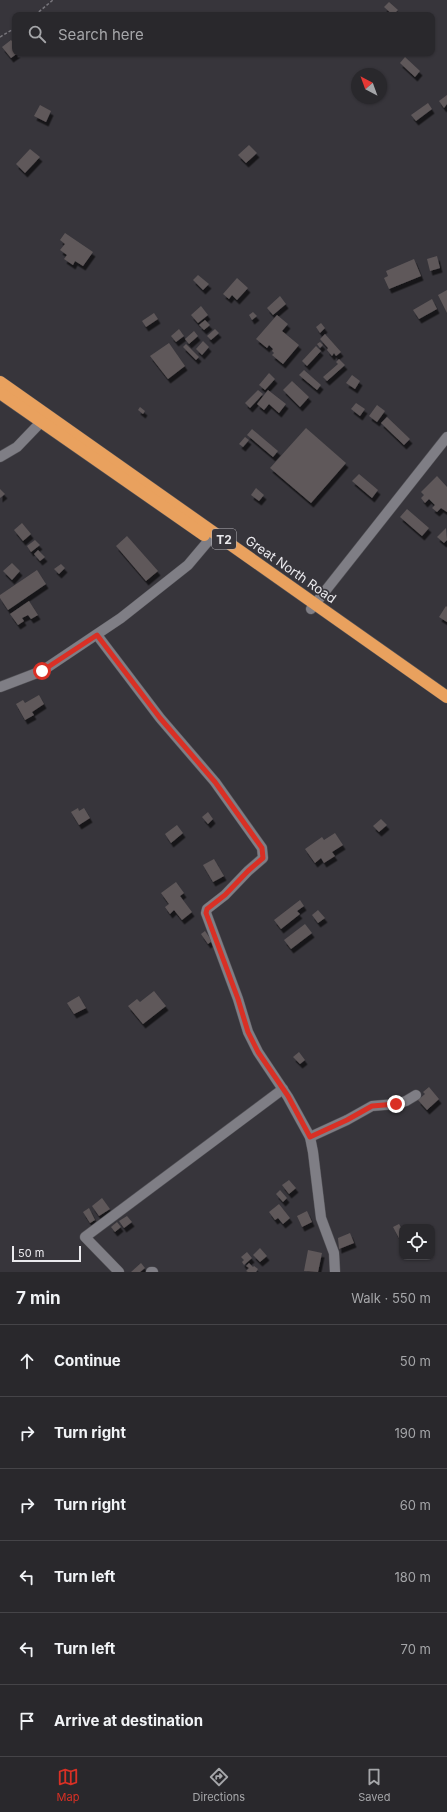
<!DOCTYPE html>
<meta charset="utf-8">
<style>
:root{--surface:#29282c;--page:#353438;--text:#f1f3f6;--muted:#a5a6a9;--line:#454448;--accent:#d93025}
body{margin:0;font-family:Inter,sans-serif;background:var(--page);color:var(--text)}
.controls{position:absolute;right:12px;bottom:12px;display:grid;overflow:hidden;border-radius:8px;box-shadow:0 1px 3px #0004}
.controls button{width:36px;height:36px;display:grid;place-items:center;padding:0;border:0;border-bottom:1px solid var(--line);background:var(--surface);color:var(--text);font:20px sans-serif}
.compass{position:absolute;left:351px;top:68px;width:36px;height:36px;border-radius:50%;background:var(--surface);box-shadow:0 1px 3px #0004;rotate:319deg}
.scale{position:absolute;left:12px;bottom:10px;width:69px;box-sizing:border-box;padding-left:4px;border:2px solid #eae9ed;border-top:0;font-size:11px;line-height:14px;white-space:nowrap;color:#eae9ed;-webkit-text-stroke:3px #37353b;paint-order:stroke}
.stop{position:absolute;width:12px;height:12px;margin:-9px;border:3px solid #d93025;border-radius:50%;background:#fff}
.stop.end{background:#d93025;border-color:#fff;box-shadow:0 1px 4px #0008}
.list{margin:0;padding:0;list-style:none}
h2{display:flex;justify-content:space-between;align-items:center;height:52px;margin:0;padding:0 16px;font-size:17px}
h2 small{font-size:13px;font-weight:400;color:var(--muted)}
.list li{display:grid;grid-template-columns:26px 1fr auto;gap:12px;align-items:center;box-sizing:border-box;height:72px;padding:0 16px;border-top:1px solid var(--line)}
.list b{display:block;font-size:15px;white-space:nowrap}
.list em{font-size:13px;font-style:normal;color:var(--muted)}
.icon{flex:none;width:22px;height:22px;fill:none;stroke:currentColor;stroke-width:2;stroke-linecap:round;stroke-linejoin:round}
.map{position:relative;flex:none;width:447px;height:1272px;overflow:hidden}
.search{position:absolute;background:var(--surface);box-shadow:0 1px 3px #0004;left:12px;right:12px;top:12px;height:44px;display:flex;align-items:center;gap:10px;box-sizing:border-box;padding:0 14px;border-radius:8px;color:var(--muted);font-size:15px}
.sheet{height:484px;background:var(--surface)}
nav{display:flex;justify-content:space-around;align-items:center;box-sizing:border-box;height:56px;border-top:1px solid var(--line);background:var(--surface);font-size:11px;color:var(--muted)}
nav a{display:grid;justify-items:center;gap:2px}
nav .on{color:var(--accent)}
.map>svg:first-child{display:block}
.building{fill:#5f585a;filter:url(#shadow)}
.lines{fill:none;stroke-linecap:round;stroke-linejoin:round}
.minor-casing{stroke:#535257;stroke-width:11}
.highway-casing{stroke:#535257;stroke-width:13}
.path{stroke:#78767c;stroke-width:1.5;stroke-dasharray:3 2;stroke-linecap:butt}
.minor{stroke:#7f7e85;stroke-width:10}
.highway{stroke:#e9a15e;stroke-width:12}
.route{stroke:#d93025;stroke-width:5}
.labels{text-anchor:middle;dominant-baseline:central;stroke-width:3.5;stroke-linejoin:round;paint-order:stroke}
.shield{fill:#37353b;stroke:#b4b3b8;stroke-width:1}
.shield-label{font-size:12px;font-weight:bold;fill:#eae9ed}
.street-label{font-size:13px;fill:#eae9ed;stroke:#37353b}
</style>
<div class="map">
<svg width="447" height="1272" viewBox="0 0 447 1272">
<defs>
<filter id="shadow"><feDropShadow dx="2.5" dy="4.5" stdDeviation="0" flood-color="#0009"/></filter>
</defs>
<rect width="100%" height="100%" fill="#37353b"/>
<g class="building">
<path d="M389 2 398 10 393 15 384 7Z"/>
<path d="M11 40 15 45V53H18L11 58 2 47Z"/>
<path d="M405 57 420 71 415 77 400 63Z"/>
<path d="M447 95V104L444 108 439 101Z"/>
<path d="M428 103 432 109 416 121 411 115Z"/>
<path d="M40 105 51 111 46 122 34 116Z"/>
<path d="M249 145 257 153 246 163 238 155Z"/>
<path d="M30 149 40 157 25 173 16 164Z"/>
<path d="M65 233 93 252 83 266 75 261 73 265 64 259 67 255 60 250 65 244 60 240Z"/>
<path d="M437 256 440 268 430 271 427 259Z"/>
<path d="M414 259 421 276 389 289 384 278 388 276 386 271Z"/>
<path d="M198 275 209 284 203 290 193 280Z"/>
<path d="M237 278 248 288 237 300 232 295 229 299 223 294Z"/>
<path d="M447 290V313L438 295Z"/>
<path d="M280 296 286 304 273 315 267 308Z"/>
<path d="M432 299 437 309 419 319 413 310Z"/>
<path d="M201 306 208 315 198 323 191 315Z"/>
<path d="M253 312 257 316 252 320 249 315Z"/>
<path d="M154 313 158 319 146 327 142 321Z"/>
<path d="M277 315 288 324 282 331 299 345 283 364 272 355 274 353 272 351 273 349 269 345 267 348 256 339Z"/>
<path d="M205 320 210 325 204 330 199 325Z"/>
<path d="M321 323 325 328 320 333 316 327Z"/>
<path d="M179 329 184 336 176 342 171 336Z"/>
<path d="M215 329 219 333 211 340 207 336Z"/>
<path d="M194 331 198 336 189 344 185 339Z"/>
<path d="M325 334 341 352 336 356 334 353 332 356 327 350 328 348 320 339Z"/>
<path d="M203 341 209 347 202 355 196 349Z"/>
<path d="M320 342 323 345 320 348 317 344Z"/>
<path d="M169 343 185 366 168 379 150 356Z"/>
<path d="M186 344 199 357 196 360 183 347Z"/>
<path d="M316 346 321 351 307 366 302 361Z"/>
<path d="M339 359 345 365 327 381 323 377 338 364 336 362Z"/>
<path d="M304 370 321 385 317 390 299 375Z"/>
<path d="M269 373 275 379 265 390 259 385Z"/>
<path d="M352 375 360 381 355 389 346 383Z"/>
<path d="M292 381 309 397 300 407 283 390Z"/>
<path d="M258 390 263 394 250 408 245 403Z"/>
<path d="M268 390 286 404 279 413 269 404 264 410 257 404Z"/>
<path d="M356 403 365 409 360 416 351 409Z"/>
<path d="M377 405 385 411 377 422 369 416Z"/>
<path d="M140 407 145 411 143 414 138 410Z"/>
<path d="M387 417 410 439 404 445 381 423Z"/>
<path d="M306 428 346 463 311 503 270 468Z"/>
<path d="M252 429 278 451 273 457 247 435Z"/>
<path d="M245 437 249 440 243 447 239 444Z"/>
<path d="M359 474 378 490 372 498 352 481Z"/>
<path d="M437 476 447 487V512L441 508 437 512 432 508 435 505 429 499 425 503 421 498 424 495 421 492Z"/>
<path d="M256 488 264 495 259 501 251 495Z"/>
<path d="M0 489 5 494 0 498Z"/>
<path d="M407 509 429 528 422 536 400 517Z"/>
<path d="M22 523 31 534 23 541 14 530Z"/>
<path d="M446 528 447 540 444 543 437 537Z"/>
<path d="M127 536 158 571 146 581 116 546Z"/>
<path d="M35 540 40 545 31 552 27 546Z"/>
<path d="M38 550 45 557 40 561 34 554Z"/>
<path d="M12 563 20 571 12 580 3 571Z"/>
<path d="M61 564 65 568 59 574 54 569Z"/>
<path d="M37 570 46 584 8 610 0 598V595Z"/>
<path d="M29 601 38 615 31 619 28 615 22 618 24 621 18 625 10 614Z"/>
<path d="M446 606 447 607V622L439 617Z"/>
<path d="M39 695 44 704 32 712 34 715 25 720 16 704 23 700 25 703Z"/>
<path d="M78 808 79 811 84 808 90 818 79 825 71 812Z"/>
<path d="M208 812 213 819 208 824 202 817Z"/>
<path d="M381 819 387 825 379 832 373 826Z"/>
<path d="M177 825 183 833 171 843 165 834Z"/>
<path d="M335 833 343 845 332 852 335 856 324 863 321 858 315 863 305 849 322 837 324 840Z"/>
<path d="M214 859 224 876 213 882 203 865Z"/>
<path d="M176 882 184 893 180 896 192 912 182 920 174 910 170 914 165 907 169 904 161 893Z"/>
<path d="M300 900 304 906 297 911 300 914 281 929 274 920Z"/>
<path d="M318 910 325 918 318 923 312 915Z"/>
<path d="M305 924 312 933 291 949 284 940Z"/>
<path d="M205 931 212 941 208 944 201 934Z"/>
<path d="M154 991 166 1006 143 1024 128 1006 137 999 140 1002Z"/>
<path d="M79 996 86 1008 74 1014 67 1003Z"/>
<path d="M299 1052 305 1060 300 1064 293 1057Z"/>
<path d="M429 1087 439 1099 427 1110 418 1100 425 1094 423 1092Z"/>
<path d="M289 1180 296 1188 289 1194 282 1185Z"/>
<path d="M280 1190 287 1198 283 1202 276 1194Z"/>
<path d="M102 1198 110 1209 99 1216 92 1206Z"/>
<path d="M279 1204 290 1218 283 1224 278 1218 275 1220 269 1212Z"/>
<path d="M89 1208 95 1220 90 1223 83 1212Z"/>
<path d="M307 1211 312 1222 302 1227 297 1216Z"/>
<path d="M127 1216 132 1222 124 1228 119 1221Z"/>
<path d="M117 1222 121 1227 115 1232 111 1227Z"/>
<path d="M399 1224 402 1229V1239L400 1240 393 1227Z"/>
<path d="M350 1233 354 1243 339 1249 338 1238Z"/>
<path d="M260 1248 267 1256 260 1262 253 1255Z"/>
<path d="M308 1250 322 1253 318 1272 304 1271Z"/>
<path d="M247 1252 252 1258 244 1265 242 1262 244 1260 241 1257Z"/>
<path d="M141 1263 145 1268 140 1272H131Z"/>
<path d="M249 1263 253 1267 254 1266 258 1269 256 1272H248L246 1271 249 1268 246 1266Z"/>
</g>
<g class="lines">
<g class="minor-casing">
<g id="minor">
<path d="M0 457 17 447 41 422"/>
<path d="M311 609 447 437"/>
<path d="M97 635 160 718 215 782 262 848 263 858 248 871 225 895 207 909 206 913 238 999 248 1032 258 1052 288 1097 310 1137 313 1152 321 1218 334 1253 335 1272"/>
<path d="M0 687 42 671 121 618 188 565 215 533"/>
<path d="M310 1137 347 1120 372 1106 396 1104 406 1101 416 1095"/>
<path d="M119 1272 85 1237 283 1089"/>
<path d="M151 1272H153"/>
</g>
</g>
<g class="highway-casing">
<g id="highway">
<path d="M0 382 447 697"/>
<path d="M0 393 204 535"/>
</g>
</g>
<g class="path">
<path d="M35 15 53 0"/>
<path d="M0 37 15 28"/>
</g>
<use href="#minor" class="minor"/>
<use href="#highway" class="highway"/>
</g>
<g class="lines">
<path class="route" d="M42 671 97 635 160 718 215 782 262 848 263 858 248 871 225 895 207 909 206 913 238 999 248 1032 258 1052 288 1096 310 1137 347 1120 372 1106 396 1104"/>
</g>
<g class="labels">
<rect class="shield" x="212" y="529" width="24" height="20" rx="3"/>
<g class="shield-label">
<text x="224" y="539">T2</text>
</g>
<g class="street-label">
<text transform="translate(291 569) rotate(35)">Great North Road</text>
</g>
</g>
</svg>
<div class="controls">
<button><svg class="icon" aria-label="locate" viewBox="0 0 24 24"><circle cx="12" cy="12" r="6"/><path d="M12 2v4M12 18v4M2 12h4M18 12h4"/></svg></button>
</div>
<svg class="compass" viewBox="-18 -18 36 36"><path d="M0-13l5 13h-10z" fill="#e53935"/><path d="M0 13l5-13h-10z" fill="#a5a6a9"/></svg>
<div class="scale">50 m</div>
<div class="stop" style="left:42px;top:671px"></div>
<div class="stop end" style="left:396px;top:1104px"></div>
<div class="search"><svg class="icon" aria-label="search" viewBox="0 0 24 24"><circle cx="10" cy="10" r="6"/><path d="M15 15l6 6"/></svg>Search here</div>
</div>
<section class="sheet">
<h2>7 min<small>Walk · 550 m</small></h2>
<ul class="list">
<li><svg class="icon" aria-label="ahead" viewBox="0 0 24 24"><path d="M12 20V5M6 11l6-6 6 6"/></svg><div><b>Continue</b></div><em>50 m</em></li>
<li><svg class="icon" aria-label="right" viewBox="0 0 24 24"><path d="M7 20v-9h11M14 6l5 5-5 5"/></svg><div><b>Turn right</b></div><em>190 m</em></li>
<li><svg class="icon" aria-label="right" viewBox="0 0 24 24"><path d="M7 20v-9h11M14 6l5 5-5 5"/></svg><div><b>Turn right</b></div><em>60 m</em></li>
<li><svg class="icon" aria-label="left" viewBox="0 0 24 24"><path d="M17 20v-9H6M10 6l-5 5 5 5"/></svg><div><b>Turn left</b></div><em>180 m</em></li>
<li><svg class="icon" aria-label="left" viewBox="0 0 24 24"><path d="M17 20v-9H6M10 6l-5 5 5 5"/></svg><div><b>Turn left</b></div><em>70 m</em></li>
<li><svg class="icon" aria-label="arrive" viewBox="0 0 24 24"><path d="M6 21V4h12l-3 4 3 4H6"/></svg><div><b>Arrive at destination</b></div></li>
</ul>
</section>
<nav>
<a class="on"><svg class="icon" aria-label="map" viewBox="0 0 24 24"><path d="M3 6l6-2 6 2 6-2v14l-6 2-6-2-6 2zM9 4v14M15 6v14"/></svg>Map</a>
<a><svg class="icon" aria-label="directions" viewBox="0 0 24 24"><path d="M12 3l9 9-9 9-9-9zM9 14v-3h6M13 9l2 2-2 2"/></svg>Directions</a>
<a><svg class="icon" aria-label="saved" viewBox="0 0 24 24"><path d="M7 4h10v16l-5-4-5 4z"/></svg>Saved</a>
</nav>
